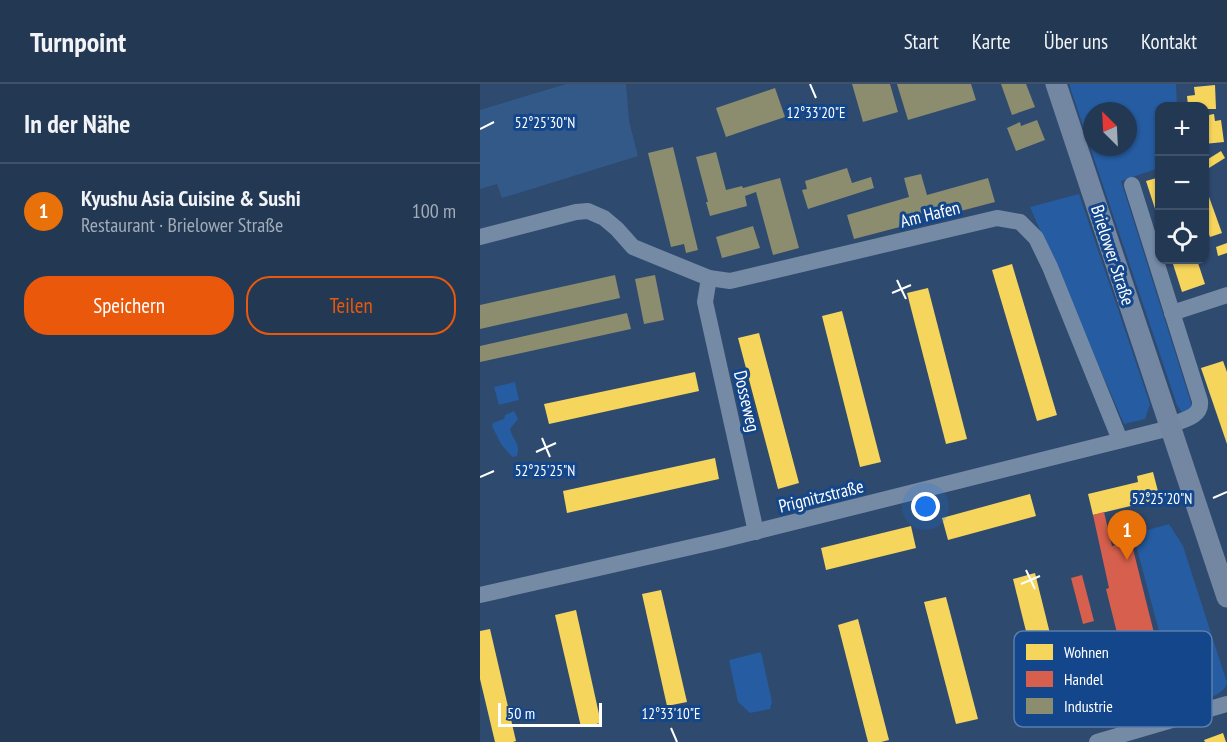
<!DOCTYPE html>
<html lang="de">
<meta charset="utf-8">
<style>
:root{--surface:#223853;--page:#2e435d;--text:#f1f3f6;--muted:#a2acb8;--line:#3f526a;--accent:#ea580c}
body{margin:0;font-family:"PT Sans Narrow",sans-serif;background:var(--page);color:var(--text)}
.controls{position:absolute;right:18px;top:18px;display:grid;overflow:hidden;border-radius:12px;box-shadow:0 2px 4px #0004}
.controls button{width:54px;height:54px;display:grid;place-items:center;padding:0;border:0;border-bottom:2px solid var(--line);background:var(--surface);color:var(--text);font:30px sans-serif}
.compass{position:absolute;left:603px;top:18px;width:54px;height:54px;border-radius:50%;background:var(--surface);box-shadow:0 2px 4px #0004;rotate:336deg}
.scale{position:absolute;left:18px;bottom:15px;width:104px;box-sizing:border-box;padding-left:6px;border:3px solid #fff;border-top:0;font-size:16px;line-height:21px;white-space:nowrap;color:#fff;-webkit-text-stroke:4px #13468a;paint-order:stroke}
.you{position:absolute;left:446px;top:423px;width:21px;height:21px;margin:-15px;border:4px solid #fff;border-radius:50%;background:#1a73e8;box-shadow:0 0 0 9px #1a73e833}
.badge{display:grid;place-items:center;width:39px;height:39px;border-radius:50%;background:var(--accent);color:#fff;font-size:20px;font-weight:700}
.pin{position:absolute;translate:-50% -50px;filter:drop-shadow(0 2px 3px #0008)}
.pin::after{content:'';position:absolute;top:32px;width:21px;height:18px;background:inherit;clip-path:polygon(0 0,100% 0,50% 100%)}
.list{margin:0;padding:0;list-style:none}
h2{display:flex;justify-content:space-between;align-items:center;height:78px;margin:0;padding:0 24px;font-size:26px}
h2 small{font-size:20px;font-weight:400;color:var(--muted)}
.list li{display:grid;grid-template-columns:39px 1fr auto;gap:18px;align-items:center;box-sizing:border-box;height:96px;padding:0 24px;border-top:2px solid var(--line)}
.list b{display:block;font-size:22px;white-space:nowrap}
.list p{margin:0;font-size:20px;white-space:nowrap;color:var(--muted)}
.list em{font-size:20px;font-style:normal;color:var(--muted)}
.actions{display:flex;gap:12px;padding:18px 24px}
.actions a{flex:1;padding:14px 0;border:2px solid var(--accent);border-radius:24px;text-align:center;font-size:21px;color:var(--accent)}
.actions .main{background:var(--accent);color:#fff}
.icon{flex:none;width:33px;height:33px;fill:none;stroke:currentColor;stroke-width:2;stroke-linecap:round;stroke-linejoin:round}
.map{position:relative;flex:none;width:747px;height:658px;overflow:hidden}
header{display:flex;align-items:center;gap:36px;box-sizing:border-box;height:84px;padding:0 30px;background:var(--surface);border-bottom:2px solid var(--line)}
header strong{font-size:28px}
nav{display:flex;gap:33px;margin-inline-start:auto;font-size:21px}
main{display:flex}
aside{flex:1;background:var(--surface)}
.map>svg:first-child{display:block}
.green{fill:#265ca1;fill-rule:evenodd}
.water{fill:#335989}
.homes{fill:#f6d55c}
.shops{fill:#d6604d}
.industry{fill:#8c8c6e}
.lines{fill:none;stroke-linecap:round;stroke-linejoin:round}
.minor{stroke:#758aa4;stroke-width:16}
.major{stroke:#7487a2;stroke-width:21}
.ticks{fill:none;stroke:#fff;stroke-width:2}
.labels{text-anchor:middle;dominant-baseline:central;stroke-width:6;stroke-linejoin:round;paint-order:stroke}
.street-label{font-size:18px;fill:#fff;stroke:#13468a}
.key{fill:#13468a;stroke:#5a7ead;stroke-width:1.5}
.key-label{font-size:16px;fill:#fff}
.ticks-label{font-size:15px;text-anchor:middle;fill:#fff;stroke:#13468a;stroke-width:6;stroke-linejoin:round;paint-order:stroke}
</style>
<header>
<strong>Turnpoint</strong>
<nav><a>Start</a><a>Karte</a><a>Über uns</a><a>Kontakt</a></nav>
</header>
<main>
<aside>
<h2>In der Nähe<small></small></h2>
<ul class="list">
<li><span class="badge" style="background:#e8710a">1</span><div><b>Kyushu Asia Cuisine &amp; Sushi</b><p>Restaurant · Brielower Straße</p></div><em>100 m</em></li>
</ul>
<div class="actions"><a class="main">Speichern</a><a>Teilen</a></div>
</aside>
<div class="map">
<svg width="747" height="658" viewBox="0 0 747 658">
<rect width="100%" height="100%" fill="#2e4a6f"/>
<g class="green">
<path d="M589 0H696L697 22H680L679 84 641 97 712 322 710 328 702 329 697 321ZM612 27H648V63H612Z"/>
<path d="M599 110 670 320 665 335 644 340 550 123Z"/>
<path d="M35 298 39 316 19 321 14 303Z"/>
<path d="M34 327 38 335 30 345C33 356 41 360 37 372L32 373 21 360 12 342 13 339 24 335 25 331Z"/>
<path d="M689 440 703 462 747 599C743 614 713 619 699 622L653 450Z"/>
<path d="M281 568 292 618 290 625 270 629 258 618 249 576Z"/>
</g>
<path class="water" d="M86 0H146L149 37 158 72 22 114 17 100 0 105V26Z"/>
<g class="homes">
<path d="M735 1 736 25H724V22H708L707 12 715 11 714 3Z"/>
<path d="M734 30 735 37 741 36 744 58 724 60V32Z"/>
<path d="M741 67 745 74 729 84 725 77Z"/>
<path d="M680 93V137H679L666 97Z"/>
<path d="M724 99 742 149 730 153 724 137Z"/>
<path d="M747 159V169L738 172 736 163Z"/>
<path d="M695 176H717L725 200 702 208 692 177Z"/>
<path d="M532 180 577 331 557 337 512 186Z"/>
<path d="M448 204 487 355 466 360 427 209Z"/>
<path d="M362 227 401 378 380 383 342 232Z"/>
<path d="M279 249 319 399 298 405 258 254Z"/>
<path d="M743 277 747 288V360L721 284Z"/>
<path d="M215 288 219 307 69 340 64 320Z"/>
<path d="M235 374 239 395 87 429 83 407Z"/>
<path d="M673 388 680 415 613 431 608 410 658 398 657 392Z"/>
<path d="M550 410 556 432 468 456 462 434Z"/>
<path d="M431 442 436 464 346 486 341 464Z"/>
<path d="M555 489 585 610 563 616 533 495Z"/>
<path d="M181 506 207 618 187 622 162 510Z"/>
<path d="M466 513 498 635 476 640 444 518Z"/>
<path d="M96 526 121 639 101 643 75 531Z"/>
<path d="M378 535 409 656 401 658H388L358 541Z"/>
<path d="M10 545 36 657 33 658H15L0 595V547Z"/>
<path d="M743 649 746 658H725L724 656Z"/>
</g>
<g class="shops">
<path d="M624 428 632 462 651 457 686 597 639 609 640 613 616 619 612 605 618 604 613 585 644 577 626 505 629 504 613 431Z"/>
<path d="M602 491 614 537 603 540 591 494Z"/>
</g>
<g class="industry">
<path d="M372 0H410L418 28 383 38Z"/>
<path d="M417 0H491L496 16 428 36Z"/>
<path d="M521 0H546L555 23 532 31Z"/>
<path d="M295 4 305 33 246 53 236 24Z"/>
<path d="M557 36 565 56 536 67 527 44 540 38 541 42Z"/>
<path d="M193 63 218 166 206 169 204 160 191 163 168 69Z"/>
<path d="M236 68 246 106 262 102 263 104 300 94 319 164 293 171 276 108 265 112 267 122 230 132 226 118H228L216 73Z"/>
<path d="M367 84 372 99 391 93 394 104 328 125 322 106 327 105 325 97Z"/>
<path d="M441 90 447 111 508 94 515 118 374 155 367 131 429 113 424 94Z"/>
<path d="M273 142 280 164 242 174 236 153Z"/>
<path d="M135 191 140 214 0 245V221Z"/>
<path d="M175 191 184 236 164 240 155 195Z"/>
<path d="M147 229 151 245 0 278V262Z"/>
</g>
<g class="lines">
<g class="minor">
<path d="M652 101 720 317C722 333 703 336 690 341"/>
<path d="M0 153 96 128 108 127 124 134 137 145 153 163 229 194 250 197 517 134 540 138 556 154 570 183 640 356"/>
<path d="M229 194 225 218 276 448"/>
<path d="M692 229 747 211"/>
<path d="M0 511 242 456 690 344"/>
<path d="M617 658 747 620"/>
</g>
<path class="major" d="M576 0 747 513"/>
</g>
<path class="ticks" d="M330 0 336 14M0 45 14 38M417 196 426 215M412 209 431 201M62 354 70 373M56 368 76 359M0 393 14 387M733 414 747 408M546 486 555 505M541 500 560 492M191 644 197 658"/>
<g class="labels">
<g class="street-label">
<text transform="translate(450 130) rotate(-14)">Am Hafen</text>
<text transform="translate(633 171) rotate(72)">Brielower Straße</text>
<text transform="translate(267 317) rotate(77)">Dosseweg</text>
<text transform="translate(341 412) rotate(-14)">Prignitzstraße</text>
</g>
</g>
<rect x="534" y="547" width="198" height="96" rx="9" class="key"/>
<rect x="546" y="560" width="27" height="16" fill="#f6d55c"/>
<rect x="546" y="587" width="27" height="16" fill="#d6604d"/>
<rect x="546" y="614" width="27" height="16" fill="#8c8c6e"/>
<g class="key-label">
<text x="584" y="574">Wohnen</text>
<text x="584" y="601">Handel</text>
<text x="584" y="628">Industrie</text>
</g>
<g class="ticks-label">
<text x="336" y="34">12°33'20"E</text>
<text x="65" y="44">52°25'30"N</text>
<text x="65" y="392">52°25'25"N</text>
<text x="682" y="420">52°25'20"N</text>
<text x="191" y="635">12°33'10"E</text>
</g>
</svg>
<div class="controls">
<button>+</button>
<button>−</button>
<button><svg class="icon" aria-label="locate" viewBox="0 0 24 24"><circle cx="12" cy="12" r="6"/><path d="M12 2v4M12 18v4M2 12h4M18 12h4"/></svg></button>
</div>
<svg class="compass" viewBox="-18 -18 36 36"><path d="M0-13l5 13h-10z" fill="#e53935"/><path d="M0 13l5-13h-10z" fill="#a2acb8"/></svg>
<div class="scale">50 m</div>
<div class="you"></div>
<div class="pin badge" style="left:647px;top:476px;background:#e8710a">1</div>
</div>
</main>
